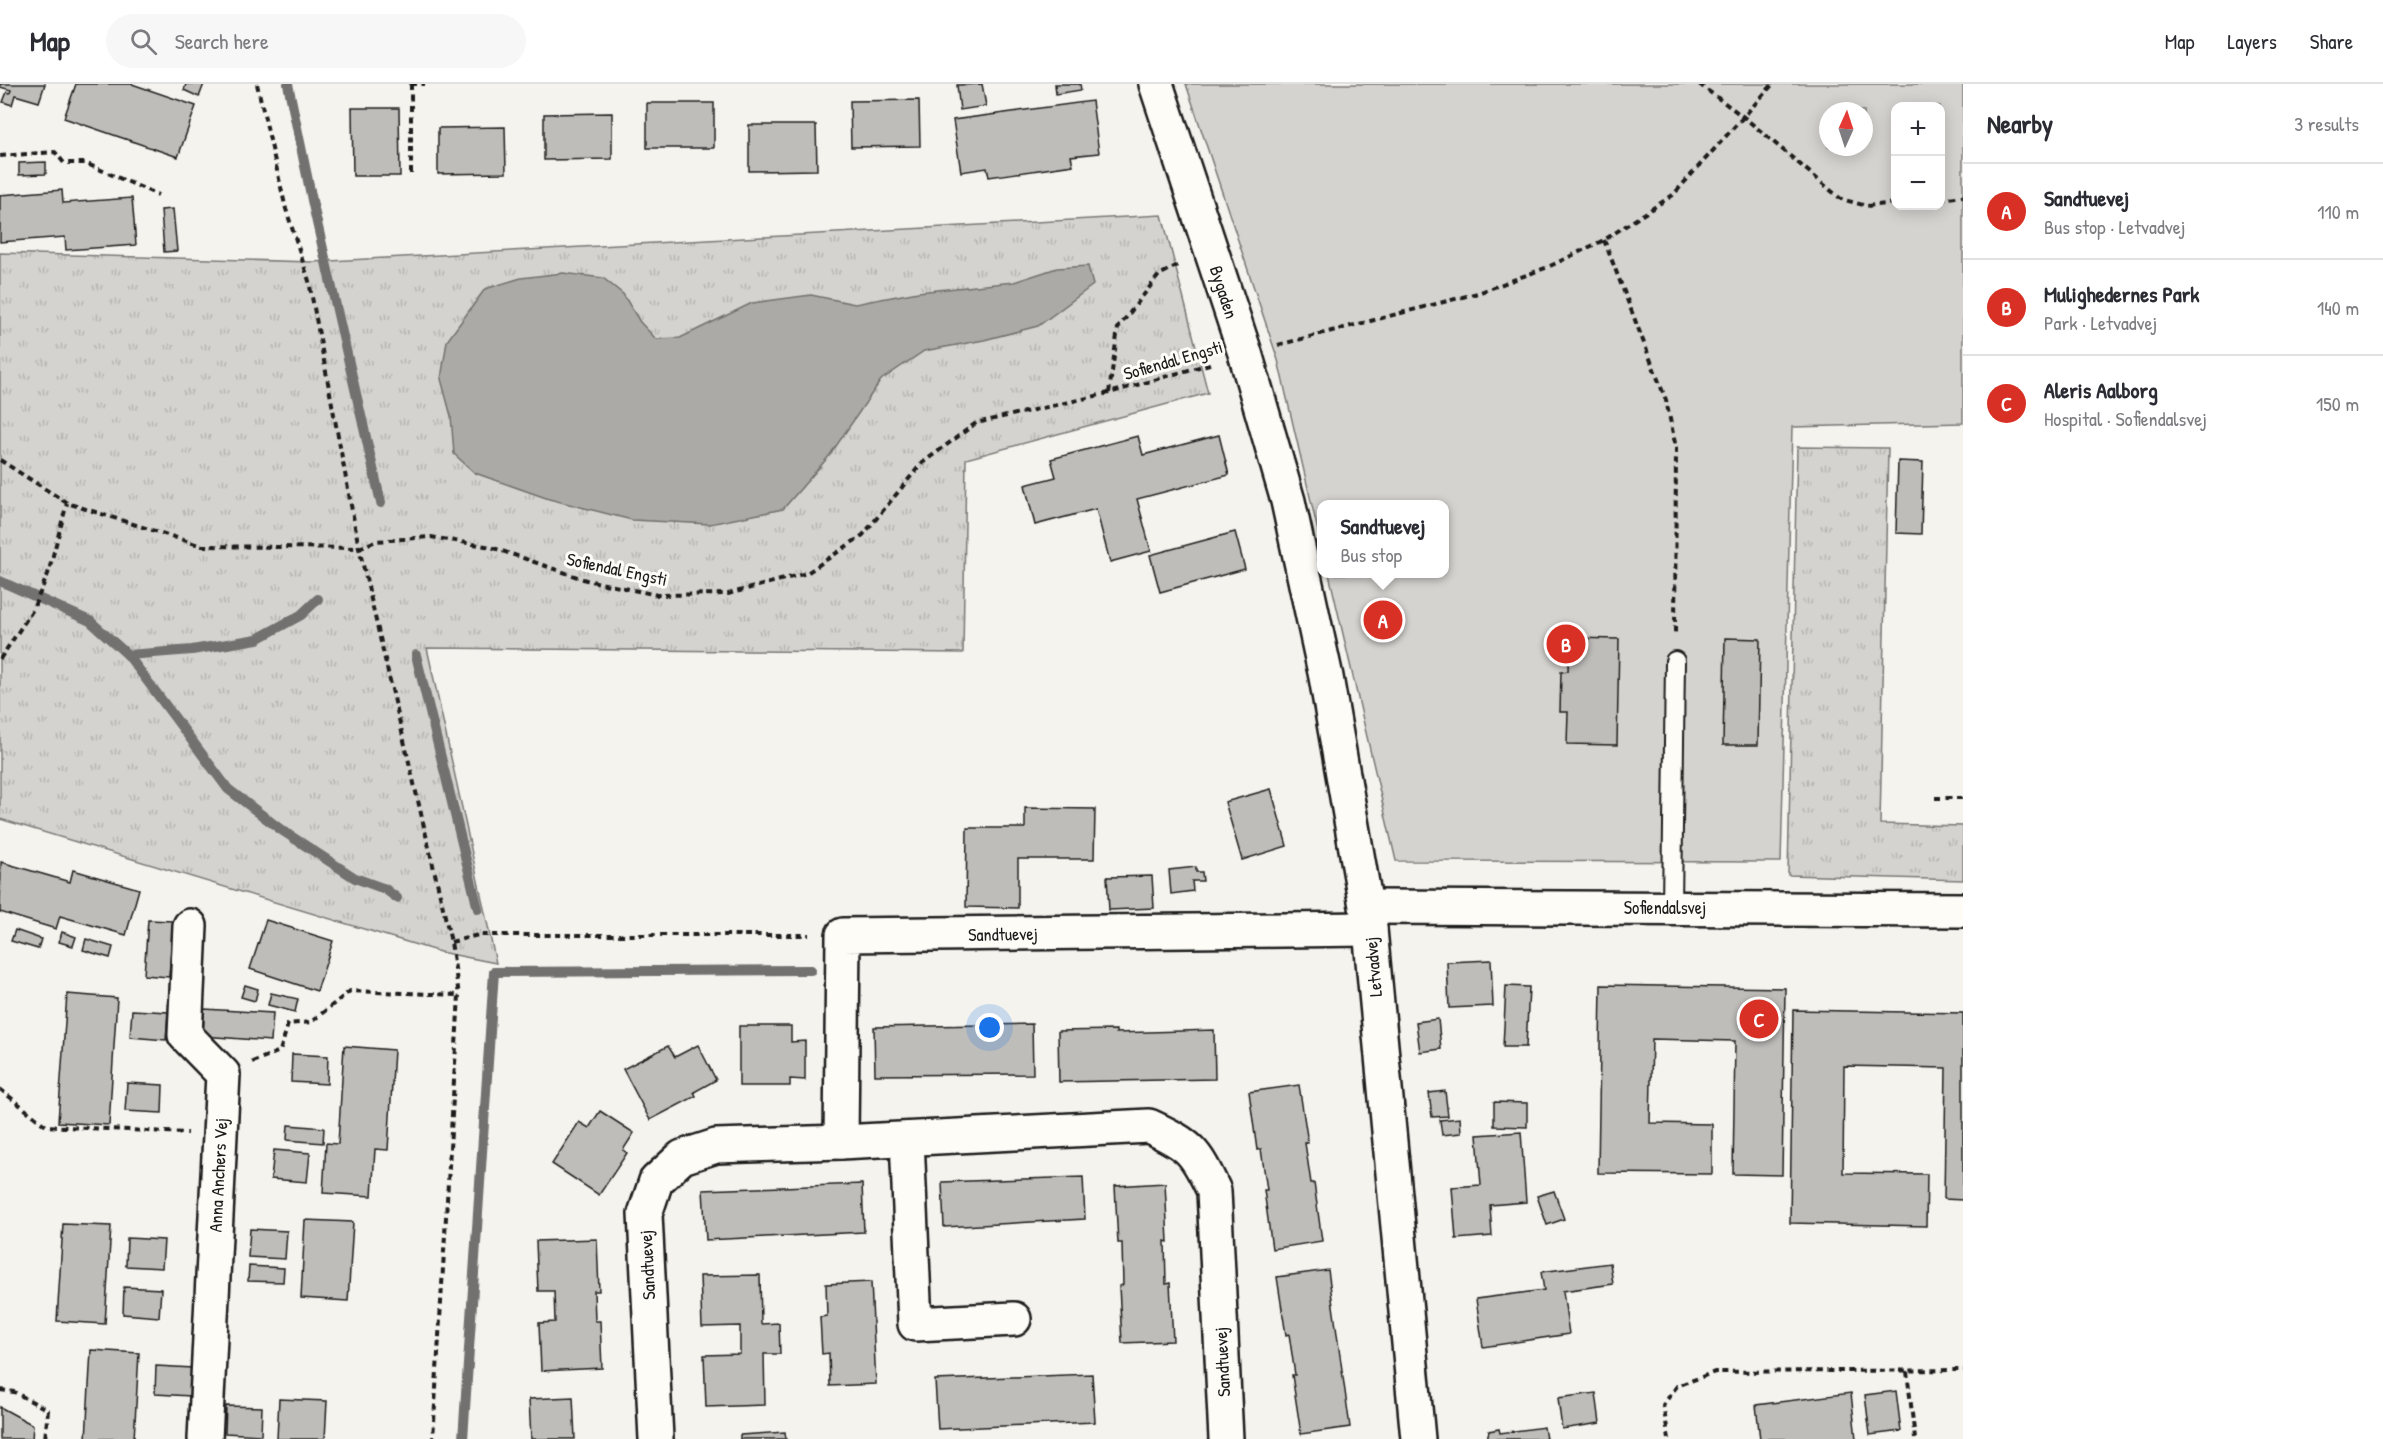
<!DOCTYPE html>
<meta charset="utf-8">
<style>
:root{--surface:#fff;--page:#f7f7f7;--text:#2b2b33;--muted:#7c7c81;--line:#e1e1e2;--accent:#d93025}
body{margin:0;font-family:"Patrick Hand",sans-serif;background:var(--page);color:var(--text)}
.controls{position:absolute;right:18px;top:18px;display:grid;overflow:hidden;border-radius:12px;box-shadow:0 3px 15px #0003}
.controls button{width:54px;height:54px;display:grid;place-items:center;padding:0;border:0;border-bottom:2px solid var(--line);background:var(--surface);color:var(--text);font:30px sans-serif}
.compass{position:absolute;left:1819px;top:18px;width:54px;height:54px;border-radius:50%;background:var(--surface);box-shadow:0 3px 15px #0003;rotate:3deg}
.you{position:absolute;left:990px;top:944px;width:21px;height:21px;margin:-15px;border:4px solid #fff;border-radius:50%;background:#1a73e8;box-shadow:0 0 0 9px #1a73e833}
.badge{display:grid;place-items:center;width:39px;height:39px;border-radius:50%;background:var(--accent);color:#fff;font-size:20px;font-weight:700}
.pin{position:absolute;translate:-50% -50%;border:3px solid #fff;box-shadow:0 2px 6px #0006}
.popup{position:absolute;left:1317px;top:416px;width:132px;height:78px;box-sizing:border-box;display:grid;place-content:center;border-radius:12px;background:var(--surface);filter:drop-shadow(0 2px 4px #0005);font-size:20px;white-space:nowrap;color:var(--muted)}
.popup b{font-size:22px;color:var(--text)}
.popup::after{content:'';position:absolute;left:50%;top:100%;margin-left:-12px;border:12px solid transparent;border-top-color:var(--surface)}
.list{margin:0;padding:0;list-style:none}
h2{display:flex;justify-content:space-between;align-items:center;height:78px;margin:0;padding:0 24px;font-size:26px}
h2 small{font-size:20px;font-weight:400;color:var(--muted)}
.list li{display:grid;grid-template-columns:39px 1fr auto;gap:18px;align-items:center;box-sizing:border-box;height:96px;padding:0 24px;border-top:2px solid var(--line)}
.list b{display:block;font-size:22px;white-space:nowrap}
.list p{margin:0;font-size:20px;white-space:nowrap;color:var(--muted)}
.list em{font-size:20px;font-style:normal;color:var(--muted)}
.icon{flex:none;width:33px;height:33px;fill:none;stroke:currentColor;stroke-width:2;stroke-linecap:round;stroke-linejoin:round}
.map{position:relative;flex:none;width:1963px;height:1355px;overflow:hidden}
header{display:flex;align-items:center;gap:36px;box-sizing:border-box;height:84px;padding:0 30px;background:var(--surface);border-bottom:2px solid var(--line)}
header strong{font-size:28px}
nav{display:flex;gap:33px;margin-inline-start:auto;font-size:21px}
.search{width:420px;height:54px;background:var(--page);display:flex;align-items:center;gap:15px;box-sizing:border-box;padding:0 21px;border-radius:33px;color:var(--muted);font-size:22px}
main{display:flex}
aside{flex:1;background:var(--surface)}
.map>svg:first-child{display:block}
.grass{fill:url(#grass-tufts);stroke:#787876;stroke-width:1.5}
.park{fill:#d4d3cf;stroke:#787876;stroke-width:1.5;fill-rule:evenodd}
.water{fill:#abaaa6;stroke:#72716f;stroke-width:1.5}
.lines{fill:none;stroke-linecap:round;stroke-linejoin:round}
.stream{stroke:#72716f;stroke-width:10}
.building{fill:#bebdba;stroke:#1c1c1c;stroke-width:1.5}
.service-casing{stroke:#1c1c1c;stroke-width:22}
.minor-casing{stroke:#1c1c1c;stroke-width:38}
.tertiary-casing{stroke:#1c1c1c;stroke-width:38}
.path{stroke:#1c1c1c;stroke-width:4;stroke-dasharray:6 4.5;stroke-linecap:butt}
.service{stroke:#fdfcf7;stroke-width:18}
.minor{stroke:#fdfcf7;stroke-width:33}
.tertiary{stroke:#fdfcf7;stroke-width:33}
.labels{text-anchor:middle;dominant-baseline:central;stroke-width:6;stroke-linejoin:round;paint-order:stroke}
.street-label{font-size:18px;fill:#1c1c1c;stroke:#fdfcf7}
</style>
<header>
<strong>Map</strong>
<div class="search"><svg class="icon" aria-label="search" viewBox="0 0 24 24"><circle cx="10" cy="10" r="6"/><path d="M15 15l6 6"/></svg>Search here</div>
<nav><a>Map</a><a>Layers</a><a>Share</a></nav>
</header>
<main>
<div class="map">
<svg width="1963" height="1355" viewBox="0 0 1963 1355">
<defs>
<pattern id="grass-tufts" width="24" height="20" patternUnits="userSpaceOnUse" patternTransform="scale(1.5)"><rect width="24" height="20" fill="#d4d3cf"/><path d="M3 7l-1-3M5 7V3M7 7l1-3M15 17l-1-3M17 17v-4M19 17l1-3" fill="none" stroke="#b5b5b1"/></pattern>
</defs>
<rect width="100%" height="100%" fill="#f4f3ee"/>
<filter id="ink" filterUnits="userSpaceOnUse"><feTurbulence type="fractalNoise" baseFrequency=".0167" numOctaves="2"/><feDisplacementMap in="SourceGraphic" scale="12" xChannelSelector="R" yChannelSelector="G"/><feConvolveMatrix kernelMatrix="1 2 1 2 8 2 1 2 1" color-interpolation-filters="sRGB"/></filter>
<g filter="url(#ink)">
<g class="grass">
<path d="M1162 131 1208 309 966 375 963 569 427 564 496 879 440 868 0 735V169L312 178Z"/>
<path d="M1797 363 1888 364 1880 740 1963 742V796L1788 791Z"/>
</g>
<path class="park" d="M1186 0H1963V339L1792 343 1781 778 1396 777 1329 490H1444V420H1322L1321 460 1278 276ZM1896 22H1940V122H1896ZM1828 27H1864V63H1828Z"/>
<path class="water" d="M1088 182 1093 201 1038 242 984 256 924 267 881 296 830 371 783 425 710 440 632 436 549 415 475 389 454 370 451 332 441 295 447 257 485 205 521 194 563 189 603 194 623 210 640 238 656 255 680 254 752 219 811 211 855 220 918 208 1014 198 1057 184Z"/>
<g class="lines">
<g class="stream">
<path d="M288 0 313 121 381 419"/>
<path d="M0 497 90 537 128 571 228 705 280 745 355 794 385 805 397 814"/>
<path d="M128 571 192 566 257 555 301 531 318 515"/>
<path d="M416 571 478 825"/>
<path d="M463 1355 494 888 811 886"/>
</g>
</g>
<g class="building">
<path d="M0 0H45L39 18 15 11 12 21 3 18 7 8 10 9 11 6 0 3Z"/>
<path d="M76 0H132L196 22 178 73 64 34Z"/>
<path d="M186 0H204L199 13 184 6Z"/>
<path d="M982 0 986 22 960 26 957 1Z"/>
<path d="M1055 0H1080L1081 6 1056 10Z"/>
<path d="M919 16 920 62 851 63 850 17Z"/>
<path d="M1092 17 1099 69 1071 72 1073 81 989 93 987 84 961 88 953 36Z"/>
<rect x="647" y="19" width="67" height="45"/>
<path d="M352 24H399L400 92H353Z"/>
<path d="M612 29V75L544 76V30Z"/>
<path d="M749 41H816L817 86 749 87Z"/>
<path d="M505 43 506 89 438 90V44Z"/>
<path d="M46 78V90L19 91V79Z"/>
<path d="M62 106 63 119 132 114 136 161 66 166 65 153 0 158V111Z"/>
<path d="M173 125 177 167 164 168 161 126Z"/>
<path d="M1219 351 1229 391 1137 415 1151 467 1110 478 1096 425 1035 441 1025 401 1056 393 1051 375 1138 352 1143 371Z"/>
<path d="M1898 377 1923 378 1921 450 1896 449Z"/>
<path d="M1235 448 1245 485 1160 508 1150 471Z"/>
<path d="M1569 554 1619 555 1617 661 1567 660 1568 628H1560L1561 588 1568 587Z"/>
<path d="M1725 554 1760 555 1758 661H1723Z"/>
<path d="M1271 705 1287 762 1242 776 1225 718Z"/>
<path d="M1025 724 1095 725 1094 775H1018V824L966 823 967 744H1025Z"/>
<path d="M1 778 70 798 73 786 139 805 126 851 60 832 56 845 0 828Z"/>
<path d="M1196 783V788H1202L1203 797H1192L1193 807 1171 810 1169 786Z"/>
<path d="M1152 792 1154 824 1109 826 1107 793Z"/>
<path d="M148 836 173 837 169 893 144 891Z"/>
<path d="M266 836 333 857 317 907 250 885Z"/>
<path d="M15 846 41 855 38 865 11 857Z"/>
<path d="M62 848 76 853 73 862 59 858Z"/>
<path d="M86 855 113 863 110 874 83 866Z"/>
<path d="M1491 876 1493 922 1449 924 1447 878Z"/>
<path d="M245 901 258 905 255 917 241 913Z"/>
<path d="M1601 901 1785 904 1782 1091 1733 1090 1735 957 1652 955 1650 1039 1712 1040V1090L1598 1089Z"/>
<path d="M1506 902 1529 903 1526 963H1503Z"/>
<path d="M271 909 298 915 295 928 268 921Z"/>
<path d="M67 910 117 914 109 1041 58 1038Z"/>
<path d="M204 925 273 929 271 957 203 952Z"/>
<path d="M132 926 168 928 166 956 130 953Z"/>
<path d="M1793 926 1963 929V1116L1944 1115 1946 984 1844 982 1843 1089 1927 1090 1926 1142 1790 1139Z"/>
<path d="M1438 935 1441 965 1420 968 1416 938Z"/>
<path d="M1032 940 1033 990 875 991 874 943Z"/>
<path d="M739 942H791V958L805 957V996L790 995V1002H739Z"/>
<path d="M1116 946V949L1214 946 1215 995 1059 998 1058 947Z"/>
<path d="M698 961 716 996 694 1008 696 1012 650 1036 623 985 668 962 675 973Z"/>
<path d="M344 962 394 966 388 1066 375 1065 372 1112 323 1109 326 1059 338 1060Z"/>
<path d="M292 970 328 972 327 1000 291 998Z"/>
<path d="M127 999 163 1001 162 1029 125 1027Z"/>
<path d="M1299 1001 1308 1059H1305L1311 1099H1314L1322 1157 1272 1165 1264 1106H1267L1261 1065 1257 1066 1249 1008Z"/>
<path d="M1445 1007 1448 1032 1432 1033 1429 1009Z"/>
<path d="M1494 1018 1527 1019V1043L1494 1042Z"/>
<path d="M600 1027 634 1049 623 1066 627 1069 599 1111 552 1080 579 1038 589 1044Z"/>
<path d="M1460 1034 1461 1049 1442 1051 1440 1036Z"/>
<path d="M288 1041 324 1044 323 1059 287 1056Z"/>
<path d="M1521 1048 1526 1118 1490 1121 1492 1152 1456 1155 1452 1103 1481 1101 1477 1051Z"/>
<path d="M274 1066 310 1069 307 1098 271 1095Z"/>
<path d="M1083 1093 1085 1135 944 1143 942 1098Z"/>
<path d="M1165 1099 1168 1158 1165 1157 1166 1200 1170 1199 1173 1257 1122 1259 1119 1202 1123 1201 1122 1159H1118L1115 1102Z"/>
<path d="M862 1100 864 1148 706 1156 703 1106Z"/>
<path d="M1554 1107 1564 1135 1547 1141 1537 1112Z"/>
<path d="M305 1136 353 1138 348 1217 301 1214Z"/>
<path d="M63 1140 111 1142 105 1240 57 1237Z"/>
<path d="M250 1145 287 1147 285 1175 248 1173Z"/>
<path d="M127 1154 164 1156 162 1184 126 1182Z"/>
<path d="M597 1155 599 1207H594L595 1237H600L602 1284 541 1287 539 1239 555 1238 554 1207H538L536 1157Z"/>
<path d="M1610 1179 1613 1200 1563 1207 1569 1250 1483 1263 1476 1215 1544 1206 1541 1188Z"/>
<path d="M249 1182 284 1184 283 1198 248 1197Z"/>
<path d="M1328 1186 1350 1343 1301 1350 1292 1291H1295L1289 1250 1286 1251 1277 1193Z"/>
<path d="M760 1191 761 1240 779 1239 780 1270H764L765 1321 706 1323 704 1271 740 1270V1242L702 1243 700 1192Z"/>
<path d="M871 1198 876 1300 830 1302 829 1269 822 1270 820 1233 827 1232 826 1200Z"/>
<path d="M124 1203 161 1205 159 1233 123 1230Z"/>
<path d="M91 1266 139 1269 134 1355H86Z"/>
<path d="M156 1282 193 1284 191 1312 155 1310Z"/>
<path d="M1092 1290 1095 1338 938 1345 935 1296Z"/>
<path d="M1896 1307 1901 1347 1870 1351 1865 1311Z"/>
<path d="M1596 1309 1600 1339 1562 1345 1558 1314Z"/>
<path d="M1851 1309 1856 1355H1760L1756 1321Z"/>
<path d="M573 1313 575 1355H531L529 1315Z"/>
<path d="M279 1315 327 1317 325 1355H277Z"/>
<path d="M226 1322 262 1323 261 1351 225 1349Z"/>
<path d="M0 1323 33 1341 32 1355H0Z"/>
<path d="M1544 1343 1546 1355H1487L1489 1347 1499 1345 1500 1349Z"/>
<path d="M785 1348 786 1355H740V1351Z"/>
</g>
<g class="lines">
<g class="service-casing">
<path id="service" d="M1672 823 1675 577"/>
</g>
<g class="minor-casing">
<g id="minor">
<path d="M190 842 185 951 223 990 205 1355"/>
<path d="M907 1055 915 1240 1014 1235"/>
<path d="M841 1058 843 851 1370 845"/>
<path d="M656 1355 645 1130 656 1097 682 1073 716 1062 841 1058 1149 1042C1190 1061 1195 1066 1214 1107L1226 1355"/>
</g>
</g>
<g class="tertiary-casing">
<g id="tertiary">
<path d="M1156 0 1245 269 1288 417 1326 593 1370 845 1418 1355"/>
<path d="M1367 823 1963 826"/>
</g>
</g>
<g class="path">
<path d="M257 0 286 125 309 197 359 464 451 858 459 911 433 1355"/>
<path d="M411 0V90"/>
<path d="M411 0H425"/>
<path d="M1699 0 1745 34 1841 115 1867 122 1896 119"/>
<path d="M0 72 55 68 64 79H85L158 111"/>
<path d="M1940 115 1963 112"/>
<path d="M1604 156 1666 316 1676 364 1675 552"/>
<path d="M1278 261 1478 209 1548 183 1604 156 1673 111 1773 0"/>
<path d="M1109 309 1118 244 1159 191 1180 180"/>
<path d="M0 376 67 419 202 462 359 464 376 457 431 453 491 463 586 496 657 511 728 510 807 489 863 451 921 380 976 339 1109 309 1213 279"/>
<path d="M0 575 32 527 48 490 67 419"/>
<path d="M1935 714H1963"/>
<path d="M451 858 478 851H809"/>
<path d="M252 978 280 967 288 940 311 938 350 907 459 911"/>
<path d="M0 1005 46 1042 188 1049"/>
<path d="M1907 1287 1915 1355"/>
<path d="M0 1306 14 1308 48 1326 45 1355"/>
<path d="M1669 1355 1663 1321 1677 1302 1715 1288 1963 1286"/>
</g>
<use href="#service" class="service"/>
<use href="#minor" class="minor"/>
<use href="#tertiary" class="tertiary"/>
</g>
</g>
<g class="labels">
<g class="street-label">
<text transform="translate(1224 208) rotate(72)">Bygaden</text>
<text transform="translate(1173 276) rotate(-16)">Sofiendal Engsti</text>
<text transform="translate(617 485) rotate(12)">Sofiendal Engsti</text>
<text x="1665" y="823">Sofiendalsvej</text>
<text transform="translate(1003 850) rotate(-1)">Sandtuevej</text>
<text transform="translate(1373 883) rotate(-95)">Letvadvej</text>
<text transform="translate(218 1091) rotate(-87)">Anna Anchers Vej</text>
<text transform="translate(647 1181) rotate(-93)">Sandtuevej</text>
<text transform="translate(1222 1278) rotate(-93)">Sandtuevej</text>
</g>
</g>
</svg>
<div class="controls">
<button>+</button>
<button>−</button>
</div>
<svg class="compass" viewBox="-18 -18 36 36"><path d="M0-13l5 13h-10z" fill="#e53935"/><path d="M0 13l5-13h-10z" fill="#7c7c81"/></svg>
<div class="you"></div>
<div class="pin badge" style="left:1383px;top:536px">A</div>
<div class="popup"><b>Sandtuevej</b>Bus stop</div>
<div class="pin badge" style="left:1566px;top:560px">B</div>
<div class="pin badge" style="left:1759px;top:935px">C</div>
</div>
<aside>
<h2>Nearby<small>3 results</small></h2>
<ul class="list">
<li><span class="badge">A</span><div><b>Sandtuevej</b><p>Bus stop · Letvadvej</p></div><em>110 m</em></li>
<li><span class="badge">B</span><div><b>Mulighedernes Park</b><p>Park · Letvadvej</p></div><em>140 m</em></li>
<li><span class="badge">C</span><div><b>Aleris Aalborg</b><p>Hospital · Sofiendalsvej</p></div><em>150 m</em></li>
</ul>
</aside>
</main>
